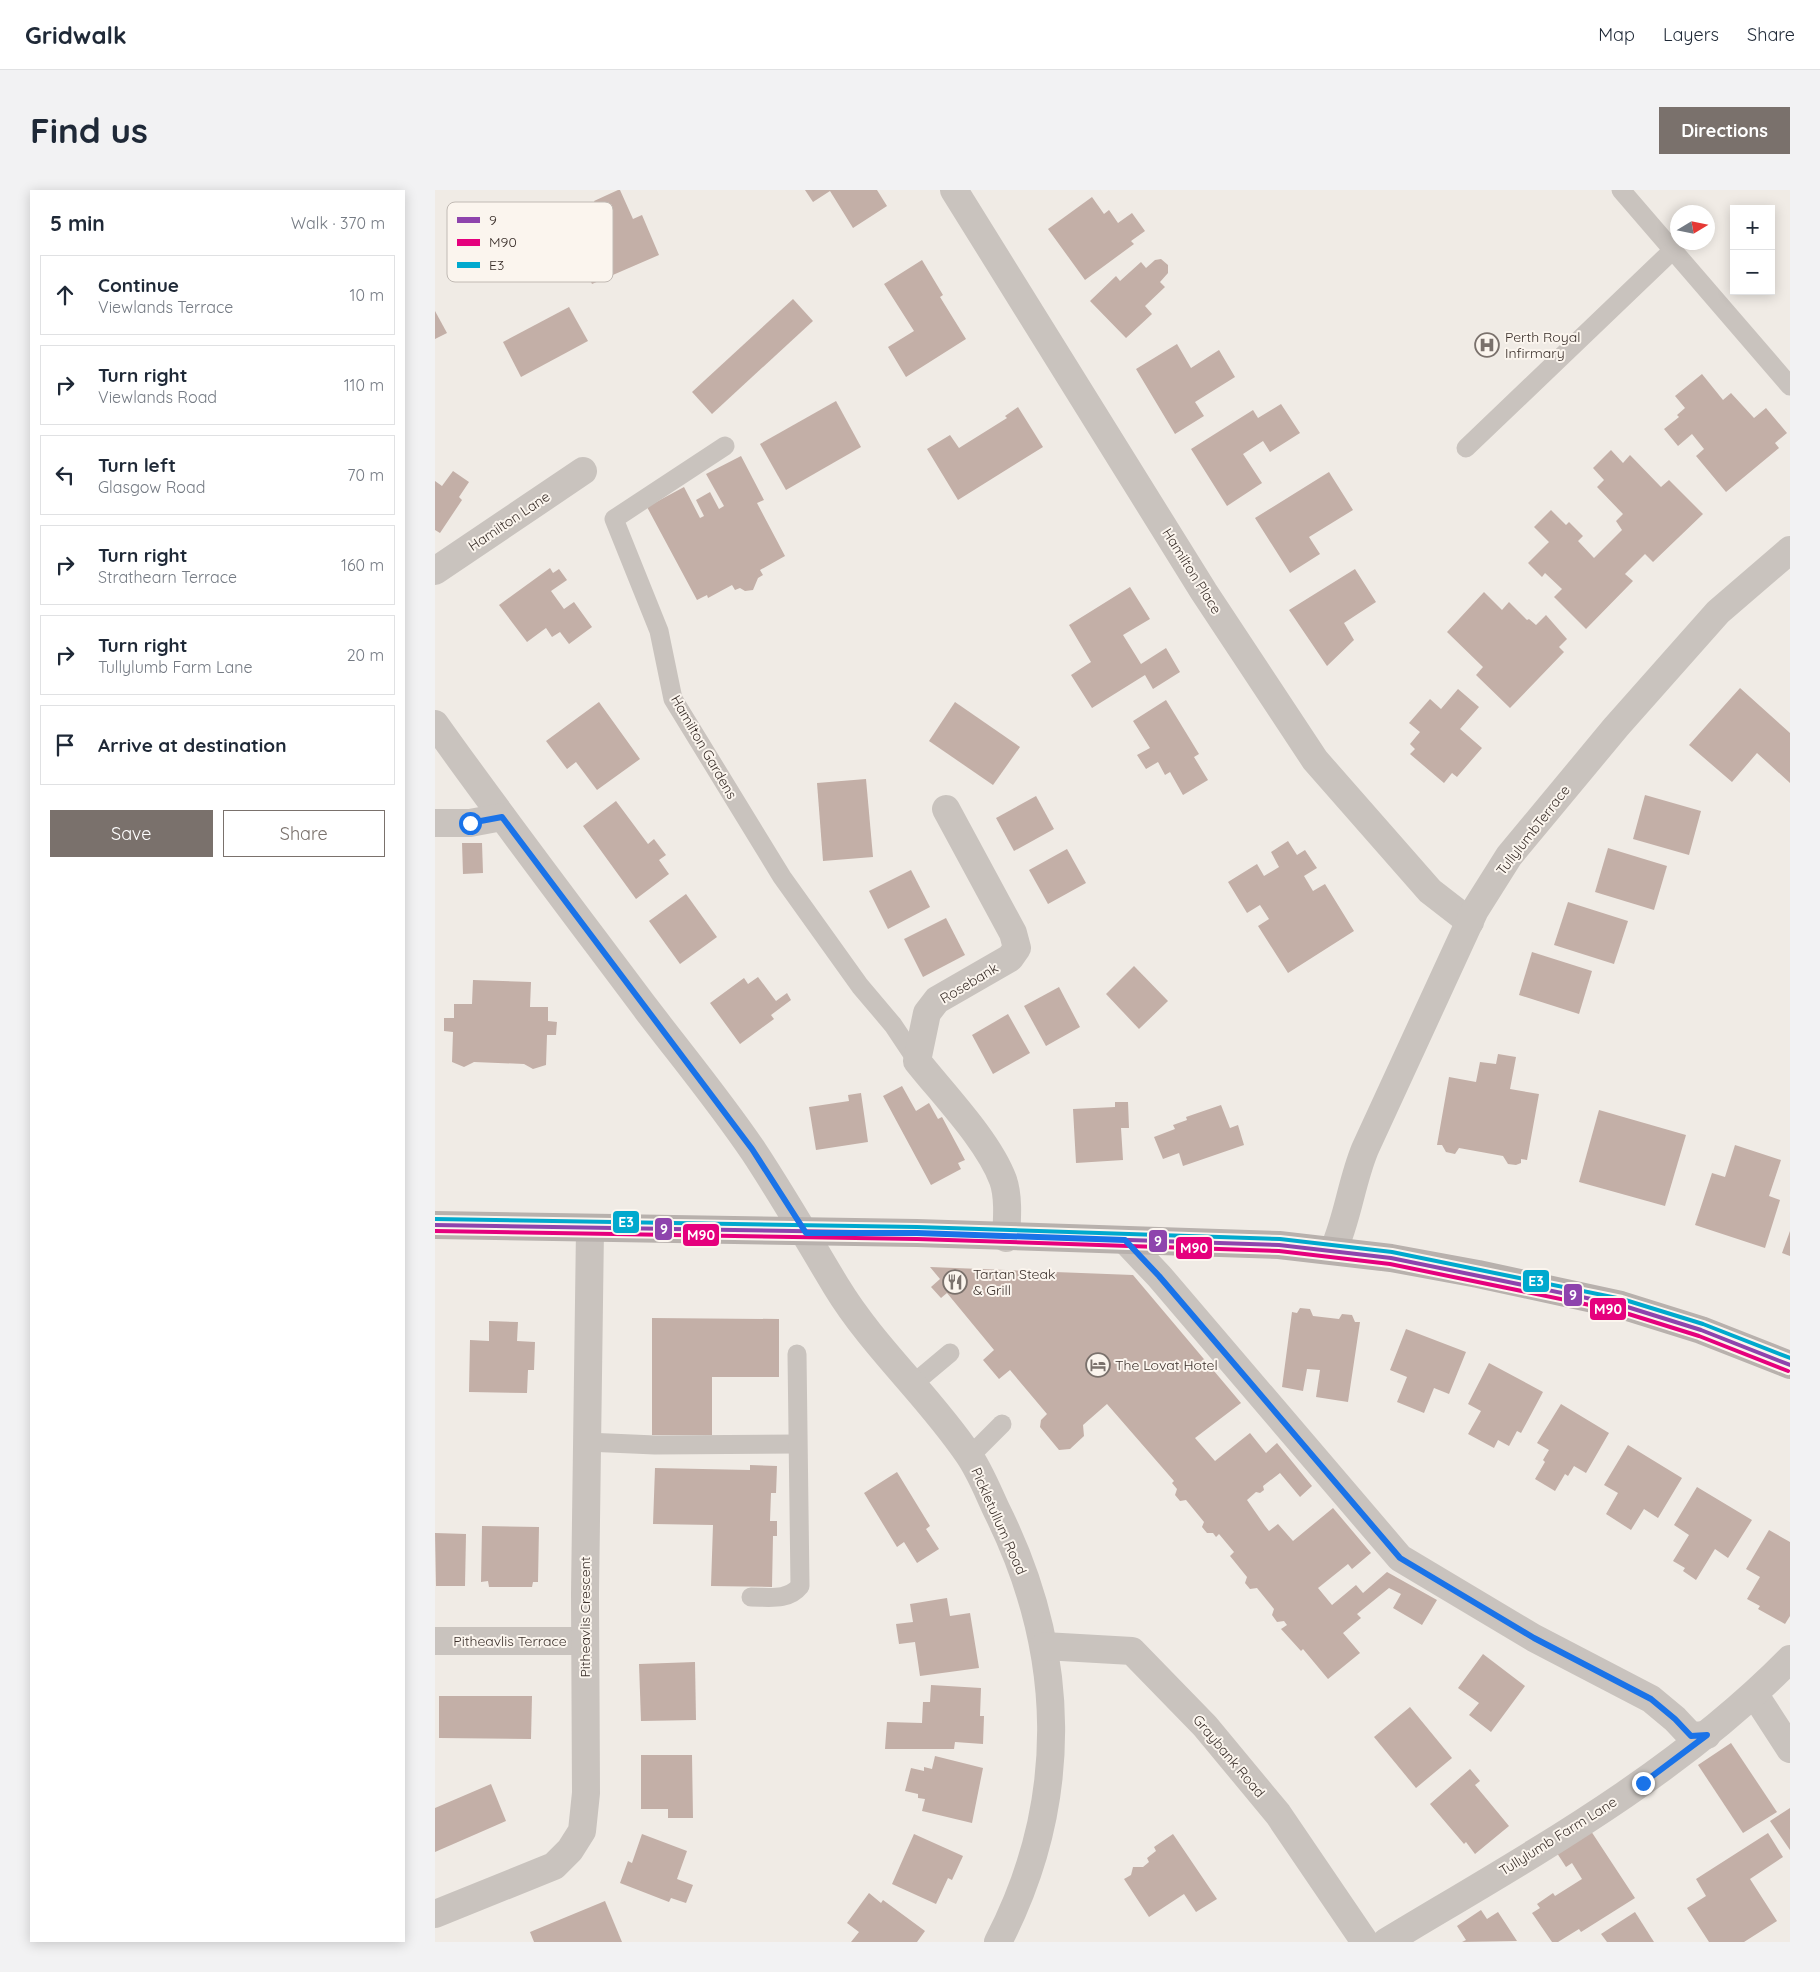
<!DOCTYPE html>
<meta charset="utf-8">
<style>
:root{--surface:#fff;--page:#f2f2f3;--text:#1f2937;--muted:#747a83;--line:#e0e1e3;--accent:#7a716c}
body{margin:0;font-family:Quicksand,sans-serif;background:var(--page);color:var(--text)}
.controls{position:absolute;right:15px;top:15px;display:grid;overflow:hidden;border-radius:0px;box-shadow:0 2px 12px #0003}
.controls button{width:45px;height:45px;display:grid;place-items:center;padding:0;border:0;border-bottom:1px solid var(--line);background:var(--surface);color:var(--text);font:25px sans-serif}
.compass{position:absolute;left:1235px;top:15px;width:45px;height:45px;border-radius:50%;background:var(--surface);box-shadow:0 2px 12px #0003;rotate:80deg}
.stop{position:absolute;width:15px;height:15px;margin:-11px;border:4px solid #1a73e8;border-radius:50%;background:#fff}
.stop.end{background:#1a73e8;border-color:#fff;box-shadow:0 1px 5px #0008}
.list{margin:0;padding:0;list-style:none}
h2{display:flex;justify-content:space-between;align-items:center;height:65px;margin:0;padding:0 20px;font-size:21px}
h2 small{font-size:16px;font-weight:400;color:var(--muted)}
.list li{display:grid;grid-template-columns:32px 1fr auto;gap:15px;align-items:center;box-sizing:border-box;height:80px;margin:0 10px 10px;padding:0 10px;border:1px solid var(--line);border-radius:0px}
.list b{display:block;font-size:19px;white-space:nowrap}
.list p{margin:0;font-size:16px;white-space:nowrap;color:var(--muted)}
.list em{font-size:16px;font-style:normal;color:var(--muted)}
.actions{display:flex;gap:10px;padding:15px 20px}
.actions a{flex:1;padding:11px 0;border:1px solid var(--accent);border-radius:0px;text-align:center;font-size:18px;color:var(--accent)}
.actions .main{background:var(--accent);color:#fff}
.icon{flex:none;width:28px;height:28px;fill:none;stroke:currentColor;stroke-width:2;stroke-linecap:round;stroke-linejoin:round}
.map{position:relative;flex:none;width:1355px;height:1752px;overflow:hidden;border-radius:0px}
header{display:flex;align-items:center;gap:30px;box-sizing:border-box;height:70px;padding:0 25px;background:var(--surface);border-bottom:1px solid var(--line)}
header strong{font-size:24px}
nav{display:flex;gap:28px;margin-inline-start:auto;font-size:18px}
.intro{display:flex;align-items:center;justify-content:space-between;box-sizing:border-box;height:120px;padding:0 30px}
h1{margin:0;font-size:35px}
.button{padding:12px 22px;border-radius:0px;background:var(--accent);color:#fff;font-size:18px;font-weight:700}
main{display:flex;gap:30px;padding:0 30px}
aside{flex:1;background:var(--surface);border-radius:0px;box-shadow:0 2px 12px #0003}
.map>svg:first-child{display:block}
.building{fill:#c3afa7}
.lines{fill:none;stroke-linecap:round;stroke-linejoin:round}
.service{stroke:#c9c3be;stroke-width:19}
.minor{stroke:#c9c3be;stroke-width:28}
.primary{stroke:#b8b1ad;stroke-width:28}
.bus-1-casing{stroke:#fbf5ee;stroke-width:8}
.bus-2-casing{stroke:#fbf5ee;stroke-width:8}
.bus-3-casing{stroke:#fbf5ee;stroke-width:8}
.bus-1{stroke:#8e44ad;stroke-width:4}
.bus-2{stroke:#e5007d;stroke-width:4}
.bus-3{stroke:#00a9ce;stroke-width:4}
.route{stroke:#1a73e8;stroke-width:6}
.labels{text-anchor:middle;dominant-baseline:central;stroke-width:4;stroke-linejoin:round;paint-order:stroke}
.poi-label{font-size:14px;fill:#3b302b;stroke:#fbf5ee;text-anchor:start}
.street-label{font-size:14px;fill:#3b302b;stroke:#fbf5ee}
.key{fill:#fbf5ee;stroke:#c1bab4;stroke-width:1}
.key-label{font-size:14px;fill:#3b302b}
.line-badge{stroke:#fbf5ee;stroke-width:2}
.badge-label{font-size:14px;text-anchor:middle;font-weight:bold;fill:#fff}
</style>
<header>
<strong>Gridwalk</strong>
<nav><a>Map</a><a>Layers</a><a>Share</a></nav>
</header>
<div class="intro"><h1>Find us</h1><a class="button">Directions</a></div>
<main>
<aside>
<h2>5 min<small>Walk · 370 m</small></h2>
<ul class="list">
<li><svg class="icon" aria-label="ahead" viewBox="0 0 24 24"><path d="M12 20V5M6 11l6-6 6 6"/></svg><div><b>Continue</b><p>Viewlands Terrace</p></div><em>10 m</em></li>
<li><svg class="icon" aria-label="right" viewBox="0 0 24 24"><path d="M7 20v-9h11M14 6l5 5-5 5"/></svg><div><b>Turn right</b><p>Viewlands Road</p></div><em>110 m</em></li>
<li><svg class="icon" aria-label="left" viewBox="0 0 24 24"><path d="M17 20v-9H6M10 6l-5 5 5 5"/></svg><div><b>Turn left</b><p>Glasgow Road</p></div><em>70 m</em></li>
<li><svg class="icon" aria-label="right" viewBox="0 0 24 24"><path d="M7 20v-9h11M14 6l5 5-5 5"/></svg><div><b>Turn right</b><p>Strathearn Terrace</p></div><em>160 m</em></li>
<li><svg class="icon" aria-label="right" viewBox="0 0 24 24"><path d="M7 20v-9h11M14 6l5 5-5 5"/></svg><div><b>Turn right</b><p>Tullylumb Farm Lane</p></div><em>20 m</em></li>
<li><svg class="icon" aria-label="arrive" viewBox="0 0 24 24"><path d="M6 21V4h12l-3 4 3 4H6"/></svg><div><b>Arrive at destination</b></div></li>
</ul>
<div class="actions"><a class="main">Save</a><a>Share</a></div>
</aside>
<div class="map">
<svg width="1355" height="1752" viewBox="0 0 1355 1752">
<rect width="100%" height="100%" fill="#f0ebe5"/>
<g class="building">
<path d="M183 0H185L198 29 207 25 224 65 157 94 139 54 172 40 159 11Z"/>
<path d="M370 0H442L452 16 418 38 395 1 378 12Z"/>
<path d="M657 7 669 24 674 20 683 33 697 23 710 41 696 51 699 54 650 90 613 39Z"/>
<path d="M726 69 733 75V83L725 92 730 97 710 116 717 124 691 148 655 111 681 86 685 91 706 72 711 78 720 70Z"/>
<path d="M487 70 508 105 505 107 531 149 471 187 453 157 479 141 449 94Z"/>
<path d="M358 109 378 131 277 224 257 202Z"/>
<path d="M134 117 153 151 86 187 68 152Z"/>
<path d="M0 121 12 143 0 149Z"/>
<path d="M742 154 756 178 784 160 800 187 760 212 769 226 740 244 701 179Z"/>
<path d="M1267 184 1288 210 1296 203 1319 228 1331 218 1352 243 1340 253 1344 258 1291 302 1261 266 1269 259 1257 244 1243 256 1229 239 1244 227 1242 225 1250 218 1240 206Z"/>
<path d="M401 211 426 257 351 300 325 254Z"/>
<path d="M846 214 865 243 835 262 828 251 808 264 827 293 792 316 756 259 818 220 823 228Z"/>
<path d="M583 217 608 257 523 310 492 259 515 245 524 258 572 228 570 226Z"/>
<path d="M1176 260 1188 273 1195 265 1226 297 1234 290 1268 324 1218 372 1210 364 1190 384 1198 391 1151 439 1119 407 1127 399 1110 383 1107 387 1093 373 1114 352 1099 337 1116 320 1131 335 1134 332 1148 346 1143 351 1159 368 1187 340 1181 331 1188 324 1162 297 1169 290 1158 278Z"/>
<path d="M306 266 329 310 322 313 350 366 325 380 328 385 323 388 318 400 310 401 305 398 300 400 297 395 273 408 272 405 262 410 212 317 249 297 265 328 269 326 261 310 275 302 284 319 289 316 271 284Z"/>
<path d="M18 281 34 292 24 307 27 310 5 343 0 340V291L7 296Z"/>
<path d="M894 282 918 320 874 347 885 364 855 383 820 328Z"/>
<path d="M115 378 118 383 124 379 132 390 116 401 129 419 139 412 157 437 134 454 125 442 117 447 111 438 92 452 64 415Z"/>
<path d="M920 379 941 412 909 433 919 450 892 476 854 420Z"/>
<path d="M695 397 715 429 688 445 706 474 731 458 745 482 718 499 710 485 657 518 636 485 656 472 634 435Z"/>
<path d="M1049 402 1067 420 1074 412 1092 430 1094 429 1101 435 1111 425 1132 449 1124 457 1129 462 1075 518 1041 485 1048 477 1012 442Z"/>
<path d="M1305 498 1355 543V593L1322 563 1297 592 1254 555Z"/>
<path d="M1023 499 1044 517 1025 539 1047 558 1022 587 1017 583 1009 593 975 564 980 559 975 554 985 542 974 533 995 509 1006 519Z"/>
<path d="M731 510 764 564 759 567 773 590 748 605 735 582 730 585 723 572 711 579 702 565 715 558 698 531Z"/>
<path d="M164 512 205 569 162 600 141 572 132 579 111 551Z"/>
<path d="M520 512 585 557 558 595 494 551Z"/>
<path d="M431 589 438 667 388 671 382 593Z"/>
<path d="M1210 605 1266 621 1254 665 1198 649Z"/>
<path d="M601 606 619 639 579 661 561 628Z"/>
<path d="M181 611 213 654 219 649 231 665 224 670 234 684 201 709 148 636Z"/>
<path d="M853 651 862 665 870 660 882 678 869 686 878 701 890 694 919 741 853 783 823 736 834 729 825 715 812 723 793 692 822 674 829 686 844 677 836 662Z"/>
<path d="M27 653H47L48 683 28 684Z"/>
<path d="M1173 658 1232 676 1219 720 1160 702Z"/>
<path d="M632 659 651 693 613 714 594 680Z"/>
<path d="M476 680 495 717 453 739 434 701Z"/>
<path d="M251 704 282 747 245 774 214 731Z"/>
<path d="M1133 712 1193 731 1179 774 1119 755Z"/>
<path d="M511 728 530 765 488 787 469 749Z"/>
<path d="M1097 762 1157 781 1144 824 1084 805Z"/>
<path d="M699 776 733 811 704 839 671 804Z"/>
<path d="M323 787 341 811 352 803 356 810 336 825 339 829 305 854 275 813 309 788 313 794Z"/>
<path d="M38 790 96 792 95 817H113V831L122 832 121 845H112L111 875 98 879 89 874 39 872 29 877 17 872 18 842 9 841V828H19V814H37Z"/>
<path d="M624 797 645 837 611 856 589 816Z"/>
<path d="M573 824 595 863 558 884 537 845Z"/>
<path d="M1063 864 1081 867 1075 899 1104 904 1092 970 1086 969V973L1081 975 1073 974 1068 966 1024 958 1020 964 1011 962 1007 955H1002L1014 887 1041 892 1045 872 1061 874Z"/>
<path d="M467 896 481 921 494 913 503 929 507 927 530 970 523 973 526 979 496 995 448 906Z"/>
<path d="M426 903 433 952 381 960 374 917 414 911 413 905Z"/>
<path d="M680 912H693L694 938H686L688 970 641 973 638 919 680 917Z"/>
<path d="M786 915 795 938 803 935 809 955 748 976 744 963 728 969 719 947 740 939 738 935 752 930 751 927Z"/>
<path d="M1164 920 1251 945 1230 1016 1144 992Z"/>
<path d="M1300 955 1346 970 1334 1006 1345 1010 1330 1058 1260 1035 1277 983 1290 987Z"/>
<path d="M1355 1041V1066L1347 1063Z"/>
<path d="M495 1077 698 1085 806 1213 760 1248 780 1271 815 1243 831 1263 842 1253 877 1296 865 1307 845 1283 828 1296 829 1300 825 1303 821 1302 812 1310 830 1336 834 1341 843 1334 858 1351 898 1318 936 1363 917 1379 913 1374 883 1398 897 1415 921 1395 928 1403 952 1382 1002 1410 987 1435 958 1418 966 1404 954 1398 922 1424 926 1428 908 1443 925 1463 893 1489 868 1459 866 1461 846 1439 852 1435 849 1431 842 1432 837 1425 839 1419 822 1398 815 1399 810 1393 812 1387 795 1366 799 1362 784 1344 781 1347 778 1343H772L767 1337 769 1332 751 1310 745 1311 740 1305 742 1299 737 1293 739 1291 672 1214 648 1235 649 1246 635 1259 624 1260 605 1237 606 1230 612 1224 575 1180 564 1189 548 1170 559 1160 512 1103 506 1108 496 1097 505 1089Z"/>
<path d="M865 1118 875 1119 878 1126 904 1129 907 1124 917 1125 920 1132H925L913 1212 881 1207 885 1180 872 1179 868 1201 847 1197 857 1122 862 1123Z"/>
<path d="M217 1128 344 1129V1187H277V1245H217Z"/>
<path d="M54 1131 83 1132 82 1151 100 1152 99 1180H93L92 1203 34 1202 35 1150 54 1151Z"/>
<path d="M971 1139 1031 1162 1014 1204 999 1198 989 1223 962 1212 972 1187 955 1180Z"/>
<path d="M1054 1173 1108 1202 1086 1243 1082 1241 1074 1256 1063 1250 1059 1258 1033 1244 1046 1221 1033 1214Z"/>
<path d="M1126 1214 1174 1243 1151 1283 1139 1276 1133 1286 1130 1284 1120 1301 1100 1289 1110 1272 1108 1270 1114 1260 1102 1253Z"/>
<path d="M1193 1255 1247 1288 1223 1328 1209 1319 1196 1340 1171 1324 1183 1303 1169 1295Z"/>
<path d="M315 1275 342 1276 341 1303H336L335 1331H342V1346H338L337 1397 276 1396 278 1335 218 1334 220 1278 315 1280Z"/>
<path d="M462 1282 495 1336 491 1339 504 1359 482 1373 469 1352 462 1357 429 1303Z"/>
<path d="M1262 1297 1317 1330 1293 1368 1280 1359 1261 1390 1248 1381 1250 1378 1238 1371 1254 1345 1239 1335Z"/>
<path d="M47 1336 104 1337 103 1392H98L97 1397H54L53 1391 46 1392Z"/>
<path d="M1334 1340 1355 1352V1426L1350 1434 1323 1419 1325 1416 1312 1409 1325 1387 1311 1379Z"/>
<path d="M0 1343 31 1344 30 1396H1Z"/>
<path d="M512 1408 515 1426 535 1423 544 1478 485 1486 480 1452 464 1454 461 1434 478 1432 475 1414Z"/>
<path d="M1048 1464 1090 1496 1056 1542 1034 1525 1044 1513 1023 1498Z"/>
<path d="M260 1472 261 1530 206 1531 204 1474Z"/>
<path d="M496 1495 546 1498 545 1526H549L548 1554 520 1552 519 1559H450L452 1532 487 1533 488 1512H495Z"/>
<path d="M4 1506H97L96 1549 4 1548Z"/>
<path d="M975 1517 1017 1568 981 1598 939 1547Z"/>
<path d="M1296 1553 1342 1622 1308 1643 1263 1575Z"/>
<path d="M206 1565H257L258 1628H233V1619H206Z"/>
<path d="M500 1566 548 1578 537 1633 487 1621 490 1609 483 1608V1604L470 1601 476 1578 489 1581V1577L497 1579Z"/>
<path d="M1035 1579 1045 1591 1040 1595 1074 1636 1040 1664 1031 1652 1029 1654 995 1614Z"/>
<path d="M56 1594 71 1631 0 1662V1618Z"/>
<path d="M1355 1618V1660L1335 1631Z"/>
<path d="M1154 1638 1200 1708 1146 1742 1144 1739 1123 1752H1117L1097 1723 1105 1718 1102 1714 1118 1703 1120 1706 1147 1689 1137 1673 1131 1677 1120 1660Z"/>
<path d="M1333 1643 1348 1667 1315 1689 1342 1731 1309 1752H1274L1252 1718 1271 1706 1261 1689Z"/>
<path d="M207 1644 252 1661 242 1689 258 1695 251 1713 236 1708 234 1712 185 1693 193 1671 197 1673Z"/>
<path d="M479 1644 528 1666 517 1690 513 1688 501 1714 457 1694Z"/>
<path d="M738 1644 782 1709 761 1722 749 1704 714 1727 689 1689 696 1685 698 1677H708L714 1672 712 1668 721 1661 719 1657Z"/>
<path d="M434 1703 446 1713 448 1710 490 1741 482 1752H416L424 1742 412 1733Z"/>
<path d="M170 1711 187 1752H99L95 1742Z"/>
<path d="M1046 1720 1052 1729 1063 1722 1082 1751 1027 1752 1031 1750 1022 1736Z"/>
<path d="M1200 1722 1219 1752H1172L1166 1744Z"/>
</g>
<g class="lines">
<g class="service">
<path d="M1186 0 1355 196"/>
<path d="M290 256 179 329 224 441 238 509 347 687 425 796 458 835 482 871"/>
<path d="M1031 258 1238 60"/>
<path d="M478 1194 515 1163"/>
<path d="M151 1252 220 1255 361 1254"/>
<path d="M535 1266 567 1234"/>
<path d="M316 1407C334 1407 353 1411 365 1396L362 1164"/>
</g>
<g class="minor">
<path d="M519 0 769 402 880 570 995 701 1035 732"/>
<path d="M0 381 148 281"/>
<path d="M0 534C69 631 141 725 212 820 248 867 286 913 319 962 348 1006 374 1051 401 1096 438 1157 493 1205 533 1264 545 1281 553 1302 562 1321 632 1462 636 1611 563 1752"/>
<path d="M511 619 578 743 582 758 575 768 502 810 492 823 482 871C508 904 553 950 568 990 574 1007 572 1030 571 1048"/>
<path d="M0 633H35L67 627"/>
<path d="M690 1050 724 1086 965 1368 1099 1448 1216 1509 1240 1529 1256 1546 1272 1545"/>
<path d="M898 1061C913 1028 916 993 930 959L1040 720 1074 666 1181 537 1283 422 1355 360"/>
<path d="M0 1451H150"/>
<path d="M609 1456 697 1461 770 1536 843 1624 930 1752"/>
<path d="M1320 1505 1355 1559"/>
<path d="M0 1724 119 1676 135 1660 147 1641 151 1603 150 1404 155 1039"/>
<path d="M951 1752C1092 1667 1239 1587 1355 1469"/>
</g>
<path class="primary" d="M0 1035 482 1043 844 1055 956 1068 1043 1084 1186 1115 1266 1140 1355 1175"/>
<g class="bus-1-casing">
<path id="bus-1" d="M0 1035 482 1043 844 1055 956 1068 1186 1115 1266 1140 1355 1175"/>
</g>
<g class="bus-2-casing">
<path id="bus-2" d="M0 1041 482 1049 844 1061 955 1074 1184 1121 1264 1146 1353 1181"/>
</g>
<g class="bus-3-casing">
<path id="bus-3" d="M0 1029 482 1037 845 1049 957 1062 1187 1109 1268 1134 1355 1168"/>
</g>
<use href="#bus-1" class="bus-1"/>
<use href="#bus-2" class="bus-2"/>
<use href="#bus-3" class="bus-3"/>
</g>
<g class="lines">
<path class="route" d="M35 633 67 627 317 959 371 1043H482L690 1050 724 1086 965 1368 1099 1448 1216 1509 1240 1529 1256 1546 1272 1545 1208 1593"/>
</g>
<defs>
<g id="hospital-ring" transform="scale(1.25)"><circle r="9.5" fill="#fbf5ee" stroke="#7a716c" stroke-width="1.5"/><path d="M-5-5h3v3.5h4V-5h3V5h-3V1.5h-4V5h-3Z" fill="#7a716c"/></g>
<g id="restaurant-ring" transform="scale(1.25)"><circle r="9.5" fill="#fbf5ee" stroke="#7a716c" stroke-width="1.5"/><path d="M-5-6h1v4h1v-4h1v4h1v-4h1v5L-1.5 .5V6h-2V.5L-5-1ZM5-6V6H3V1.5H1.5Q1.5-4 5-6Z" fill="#7a716c"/></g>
<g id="hotel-ring" transform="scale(1.25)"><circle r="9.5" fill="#fbf5ee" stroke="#7a716c" stroke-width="1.5"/><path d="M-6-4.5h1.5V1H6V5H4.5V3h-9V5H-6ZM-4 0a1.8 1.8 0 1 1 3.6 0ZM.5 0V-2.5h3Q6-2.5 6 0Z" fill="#7a716c"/></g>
</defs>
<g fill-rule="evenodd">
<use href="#hospital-ring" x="1052" y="155"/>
<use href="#restaurant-ring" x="520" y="1092"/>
<use href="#hotel-ring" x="663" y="1175"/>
</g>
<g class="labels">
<g class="poi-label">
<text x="1070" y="147">Perth Royal<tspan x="1070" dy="16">Infirmary</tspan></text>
<text x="538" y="1084">Tartan Steak<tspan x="538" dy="16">&amp; Grill</tspan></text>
<text x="680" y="1175">The Lovat Hotel</text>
</g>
<g class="street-label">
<text transform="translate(74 331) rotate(-34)">Hamilton Lane</text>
<text transform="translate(757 381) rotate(58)">Hamilton Place</text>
<text transform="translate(269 557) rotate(60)">Hamilton Gardens</text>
<text transform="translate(1098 640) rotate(-52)">TullylumbTerrace</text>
<text transform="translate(534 793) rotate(-31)">Rosebank</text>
<text transform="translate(564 1331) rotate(66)">Pickletullum Road</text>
<text transform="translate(150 1427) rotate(-90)">Pitheavlis Crescent</text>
<text x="75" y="1451">Pitheavlis Terrace</text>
<text transform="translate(794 1566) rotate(50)">Graybank Road</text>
<text transform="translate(1123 1646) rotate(-32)">Tullylumb Farm Lane</text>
</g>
</g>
<rect x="12" y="12" width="166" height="80" rx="8" class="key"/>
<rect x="22" y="27" width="23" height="6" fill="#8e44ad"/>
<rect x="22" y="49" width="23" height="7" fill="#e5007d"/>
<rect x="22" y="72" width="23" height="6" fill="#00a9ce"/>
<g class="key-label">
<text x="54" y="35">9</text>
<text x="54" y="57">M90</text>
<text x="54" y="80">E3</text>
</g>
<g class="line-badge">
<rect x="177" y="1020" width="28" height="24" rx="5" fill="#00a9ce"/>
<rect x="219" y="1027" width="19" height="24" rx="5" fill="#8e44ad"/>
<rect x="247" y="1033" width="38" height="24" rx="5" fill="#e5007d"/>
<rect x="713" y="1039" width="20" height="24" rx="5" fill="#8e44ad"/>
<rect x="740" y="1046" width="38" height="24" rx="5" fill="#e5007d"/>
<rect x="1087" y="1079" width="28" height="24" rx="5" fill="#00a9ce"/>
<rect x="1128" y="1093" width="20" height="24" rx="5" fill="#8e44ad"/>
<rect x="1154" y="1107" width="38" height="24" rx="5" fill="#e5007d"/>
</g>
<g class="badge-label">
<text x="191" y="1037">E3</text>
<text x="229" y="1044">9</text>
<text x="266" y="1050">M90</text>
<text x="723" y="1056">9</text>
<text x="759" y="1063">M90</text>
<text x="1101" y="1096">E3</text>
<text x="1138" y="1110">9</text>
<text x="1173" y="1124">M90</text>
</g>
</svg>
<div class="controls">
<button>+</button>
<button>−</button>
</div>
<svg class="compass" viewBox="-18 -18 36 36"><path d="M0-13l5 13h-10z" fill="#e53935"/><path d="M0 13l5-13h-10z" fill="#747a83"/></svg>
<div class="stop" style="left:35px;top:633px"></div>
<div class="stop end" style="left:1208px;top:1593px"></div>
</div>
</main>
